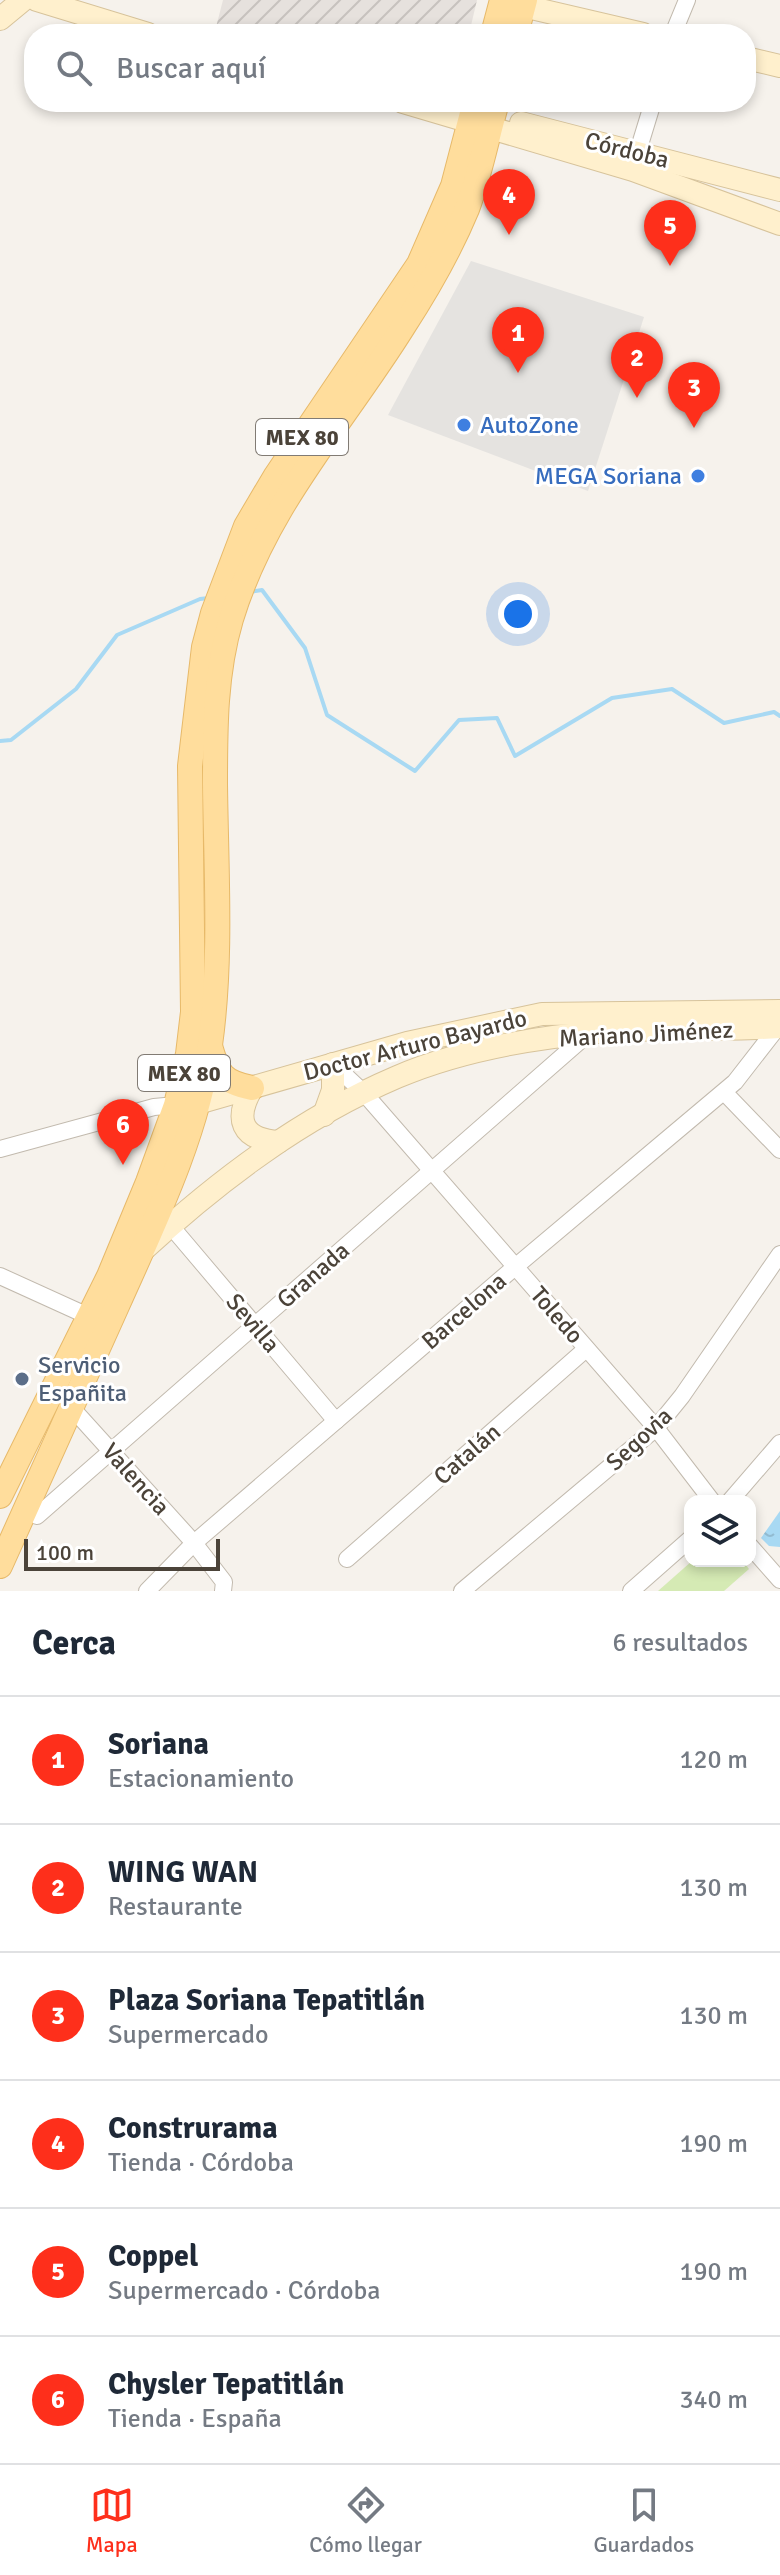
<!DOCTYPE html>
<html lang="es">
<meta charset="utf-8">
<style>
:root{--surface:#fff;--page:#f6f6f7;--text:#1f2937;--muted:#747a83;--line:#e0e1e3;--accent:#fe2f1b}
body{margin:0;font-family:Signika,sans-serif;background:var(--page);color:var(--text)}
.controls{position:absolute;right:24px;bottom:24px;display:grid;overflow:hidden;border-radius:16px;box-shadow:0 4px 12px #0003}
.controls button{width:72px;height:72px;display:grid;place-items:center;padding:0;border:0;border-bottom:2px solid var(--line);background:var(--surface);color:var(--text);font:40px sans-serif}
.scale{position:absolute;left:24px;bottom:20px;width:196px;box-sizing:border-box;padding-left:8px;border:4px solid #4b4339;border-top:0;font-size:22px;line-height:28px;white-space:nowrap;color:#4b4339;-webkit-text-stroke:6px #fff;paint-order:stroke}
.you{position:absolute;left:518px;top:614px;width:28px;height:28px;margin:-20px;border:6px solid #fff;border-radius:50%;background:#1a73e8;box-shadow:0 0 0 12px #1a73e833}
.badge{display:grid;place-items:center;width:52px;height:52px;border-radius:50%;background:var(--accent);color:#fff;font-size:26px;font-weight:700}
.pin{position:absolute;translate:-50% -66px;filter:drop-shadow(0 2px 4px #0008)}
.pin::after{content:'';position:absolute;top:42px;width:28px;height:24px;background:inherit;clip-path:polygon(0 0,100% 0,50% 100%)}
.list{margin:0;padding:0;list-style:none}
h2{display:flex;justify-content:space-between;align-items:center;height:104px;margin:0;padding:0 32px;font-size:34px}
h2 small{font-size:26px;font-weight:400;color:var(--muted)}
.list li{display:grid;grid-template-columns:52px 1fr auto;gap:24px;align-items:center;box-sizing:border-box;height:128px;padding:0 32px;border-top:2px solid var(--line)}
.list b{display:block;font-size:30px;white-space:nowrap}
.list p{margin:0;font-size:26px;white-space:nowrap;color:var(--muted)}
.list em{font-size:26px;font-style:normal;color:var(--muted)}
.icon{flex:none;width:44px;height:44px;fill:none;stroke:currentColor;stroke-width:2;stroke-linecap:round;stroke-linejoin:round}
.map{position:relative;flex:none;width:780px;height:1591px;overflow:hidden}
.search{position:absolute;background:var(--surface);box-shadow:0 4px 12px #0003;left:24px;right:24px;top:24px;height:88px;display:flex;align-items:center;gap:20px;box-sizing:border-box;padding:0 28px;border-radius:32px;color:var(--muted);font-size:30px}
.sheet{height:872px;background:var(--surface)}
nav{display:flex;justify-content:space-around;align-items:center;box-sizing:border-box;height:112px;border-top:2px solid var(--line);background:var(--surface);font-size:22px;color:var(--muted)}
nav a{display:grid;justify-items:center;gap:4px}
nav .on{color:var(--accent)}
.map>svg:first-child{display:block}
.industrial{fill:url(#industrial-furrows)}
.park{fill:#d5eab4}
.parking{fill:#e5e3e0}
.water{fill:url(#water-ripples)}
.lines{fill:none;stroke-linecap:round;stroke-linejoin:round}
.stream{stroke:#a8d9f3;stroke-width:4}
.street-casing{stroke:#c2baae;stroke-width:18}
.secondary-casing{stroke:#d7c39b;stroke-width:24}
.primary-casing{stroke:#e7b969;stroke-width:26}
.street{stroke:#fff;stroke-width:16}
.secondary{stroke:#fff0cd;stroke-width:22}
.primary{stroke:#ffdd9c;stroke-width:24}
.shop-dot{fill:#3f7fe0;stroke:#fff;stroke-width:3}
.service-dot{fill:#5c6f8a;stroke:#fff;stroke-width:3}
.labels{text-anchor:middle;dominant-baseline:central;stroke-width:6;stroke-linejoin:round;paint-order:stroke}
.shield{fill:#fff;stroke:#817b74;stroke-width:2}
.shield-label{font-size:22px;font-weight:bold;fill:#4b4339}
.street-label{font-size:24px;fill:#4b4339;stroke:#fff}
.shop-label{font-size:24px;fill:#366cbe;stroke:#fff;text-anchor:start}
.service-label{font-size:24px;fill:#4e5e75;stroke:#fff;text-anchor:start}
</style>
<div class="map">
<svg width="780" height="1591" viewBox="0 0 780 1591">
<defs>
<pattern id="industrial-furrows" width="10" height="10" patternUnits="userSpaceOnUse" patternTransform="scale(2)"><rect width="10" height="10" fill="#e6e1dd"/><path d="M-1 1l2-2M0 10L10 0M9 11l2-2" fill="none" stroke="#c7c2be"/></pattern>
<pattern id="water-ripples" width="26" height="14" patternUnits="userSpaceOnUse" patternTransform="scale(2)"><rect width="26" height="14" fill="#a8d9f3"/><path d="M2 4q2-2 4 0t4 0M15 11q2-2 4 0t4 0" fill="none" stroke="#92bbd1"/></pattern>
</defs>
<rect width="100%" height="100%" fill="#f6f2ec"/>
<path class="industrial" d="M223 0H477L469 34H224L215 31Z"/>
<path class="park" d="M692 1561H743L749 1569 724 1591H658Z"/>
<path class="parking" d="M471 261 644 317 588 491 388 415Z"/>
<path class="water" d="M780 1511V1547L769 1546 761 1538Z"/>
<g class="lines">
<g class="stream">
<path d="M250 592 262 590 305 648 327 715 415 771 459 720 497 718 515 756 612 698 672 689 724 723 774 712 780 716"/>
<path d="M0 741 11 740 76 689 117 635 200 599 209 598"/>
</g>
<g class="street-casing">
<g id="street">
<path d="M673 34 687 0"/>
<path d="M635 161 653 102"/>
<path d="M333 1064 364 1093 656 1428 712 1501"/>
<path d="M724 1092 780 1150"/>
<path d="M0 1149 154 1107 176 1105"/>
<path d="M170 1225 336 1421"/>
<path d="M0 1276 88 1316"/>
<path d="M71 1407 194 1543 224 1582 223 1591"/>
<path d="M730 1501 780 1443"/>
<path d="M37 1516 589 1033"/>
<path d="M750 1546 780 1580"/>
<path d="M347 1559 586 1349"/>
<path d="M147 1591 194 1543 515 1267 735 1082 777 1028 779 1021"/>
<path d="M462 1591 656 1428 682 1396 780 1254"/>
<path d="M631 1591 690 1539"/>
</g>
</g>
<g class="secondary-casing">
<g id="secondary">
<path d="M37 0 148 34"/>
<path d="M523 6 643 34"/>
<path d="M0 19 23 0"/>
<path d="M746 58 780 66"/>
<path d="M403 102 633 170 780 224"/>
<path d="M521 123 780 190"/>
<path d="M252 1088C234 1119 241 1139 278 1142"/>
<path d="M181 1104 198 1103 407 1043 542 1014 780 1011"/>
<path d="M324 1115 333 1090V1064"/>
<path d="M142 1251C218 1181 301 1118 397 1077 458 1051 531 1038 598 1032 658 1027 719 1031 780 1027"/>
</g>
</g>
<g class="primary-casing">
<g id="primary">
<path d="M493 34 502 0"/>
<path d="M516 34 525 0"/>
<path d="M210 1046C218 1074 222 1082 252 1088"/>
<path d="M0 1496 109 1276 148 1182 176 1105 188 1054 193 1012 190 766 204 647 213 613 246 526 275 477 419 264 453 186 475 102"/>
<path d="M0 1566C40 1479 78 1392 117 1306 154 1223 197 1136 210 1045 222 960 216 870 215 784 215 728 215 673 231 619 266 505 341 426 403 327 427 290 450 250 467 209 480 175 487 137 497 102"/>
</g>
</g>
<use href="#street" class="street"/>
<use href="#secondary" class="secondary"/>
<use href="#primary" class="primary"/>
</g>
<g class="shop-dot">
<circle cx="464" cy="425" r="8"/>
<circle cx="698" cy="476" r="8"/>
</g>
<circle class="service-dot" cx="22" cy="1379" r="8"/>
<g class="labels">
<g class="shield">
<rect x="256" y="419" width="92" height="36" rx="6"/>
<rect x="138" y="1055" width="92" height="36" rx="6"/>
</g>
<g class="shield-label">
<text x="302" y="437">MEX 80</text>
<text x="184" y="1073">MEX 80</text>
</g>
<g class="street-label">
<text transform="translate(627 150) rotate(14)">Córdoba</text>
<text transform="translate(646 1034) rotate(-3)">Mariano Jiménez</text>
<text transform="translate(415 1045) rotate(-14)">Doctor Arturo Bayardo</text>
<text transform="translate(313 1275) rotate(-41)">Granada</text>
<text transform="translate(464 1311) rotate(-41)">Barcelona</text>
<text transform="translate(557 1315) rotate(49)">Toledo</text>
<text transform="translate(253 1323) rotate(50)">Sevilla</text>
<text transform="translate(639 1439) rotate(-43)">Segovia</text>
<text transform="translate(467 1454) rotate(-41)">Catalán</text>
<text transform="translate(136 1479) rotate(48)">Valencia</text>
</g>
<g class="shop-label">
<text x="480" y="425">AutoZone</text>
<text x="682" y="476" text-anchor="end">MEGA Soriana</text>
</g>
<g class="service-label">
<text x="38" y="1365">Servicio<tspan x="38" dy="28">Españita</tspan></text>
</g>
</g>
</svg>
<div class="controls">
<button><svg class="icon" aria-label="layers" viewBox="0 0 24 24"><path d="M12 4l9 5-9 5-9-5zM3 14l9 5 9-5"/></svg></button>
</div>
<div class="scale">100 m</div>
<div class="you"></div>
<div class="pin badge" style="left:518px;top:373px">1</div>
<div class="pin badge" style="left:637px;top:398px">2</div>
<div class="pin badge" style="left:694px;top:428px">3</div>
<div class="pin badge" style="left:509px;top:235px">4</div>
<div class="pin badge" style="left:670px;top:266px">5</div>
<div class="pin badge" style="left:123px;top:1165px">6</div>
<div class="search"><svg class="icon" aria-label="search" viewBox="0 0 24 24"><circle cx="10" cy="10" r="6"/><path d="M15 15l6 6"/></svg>Buscar aquí</div>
</div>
<section class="sheet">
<h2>Cerca<small>6 resultados</small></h2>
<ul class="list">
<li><span class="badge">1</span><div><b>Soriana</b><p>Estacionamiento</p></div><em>120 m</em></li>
<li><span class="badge">2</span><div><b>WING WAN</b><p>Restaurante</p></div><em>130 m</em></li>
<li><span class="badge">3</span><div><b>Plaza Soriana Tepatitlán</b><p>Supermercado</p></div><em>130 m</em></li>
<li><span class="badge">4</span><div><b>Construrama</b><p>Tienda · Córdoba</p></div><em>190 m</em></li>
<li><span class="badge">5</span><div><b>Coppel</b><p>Supermercado · Córdoba</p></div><em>190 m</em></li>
<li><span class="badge">6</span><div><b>Chysler Tepatitlán</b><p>Tienda · España</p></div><em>340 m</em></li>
</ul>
</section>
<nav>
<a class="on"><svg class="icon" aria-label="map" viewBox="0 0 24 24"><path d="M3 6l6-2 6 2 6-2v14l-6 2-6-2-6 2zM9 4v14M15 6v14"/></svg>Mapa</a>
<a><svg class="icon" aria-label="directions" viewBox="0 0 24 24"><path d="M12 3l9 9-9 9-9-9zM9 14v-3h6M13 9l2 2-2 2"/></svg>Cómo llegar</a>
<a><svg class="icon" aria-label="saved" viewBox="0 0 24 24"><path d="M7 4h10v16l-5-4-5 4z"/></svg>Guardados</a>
</nav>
